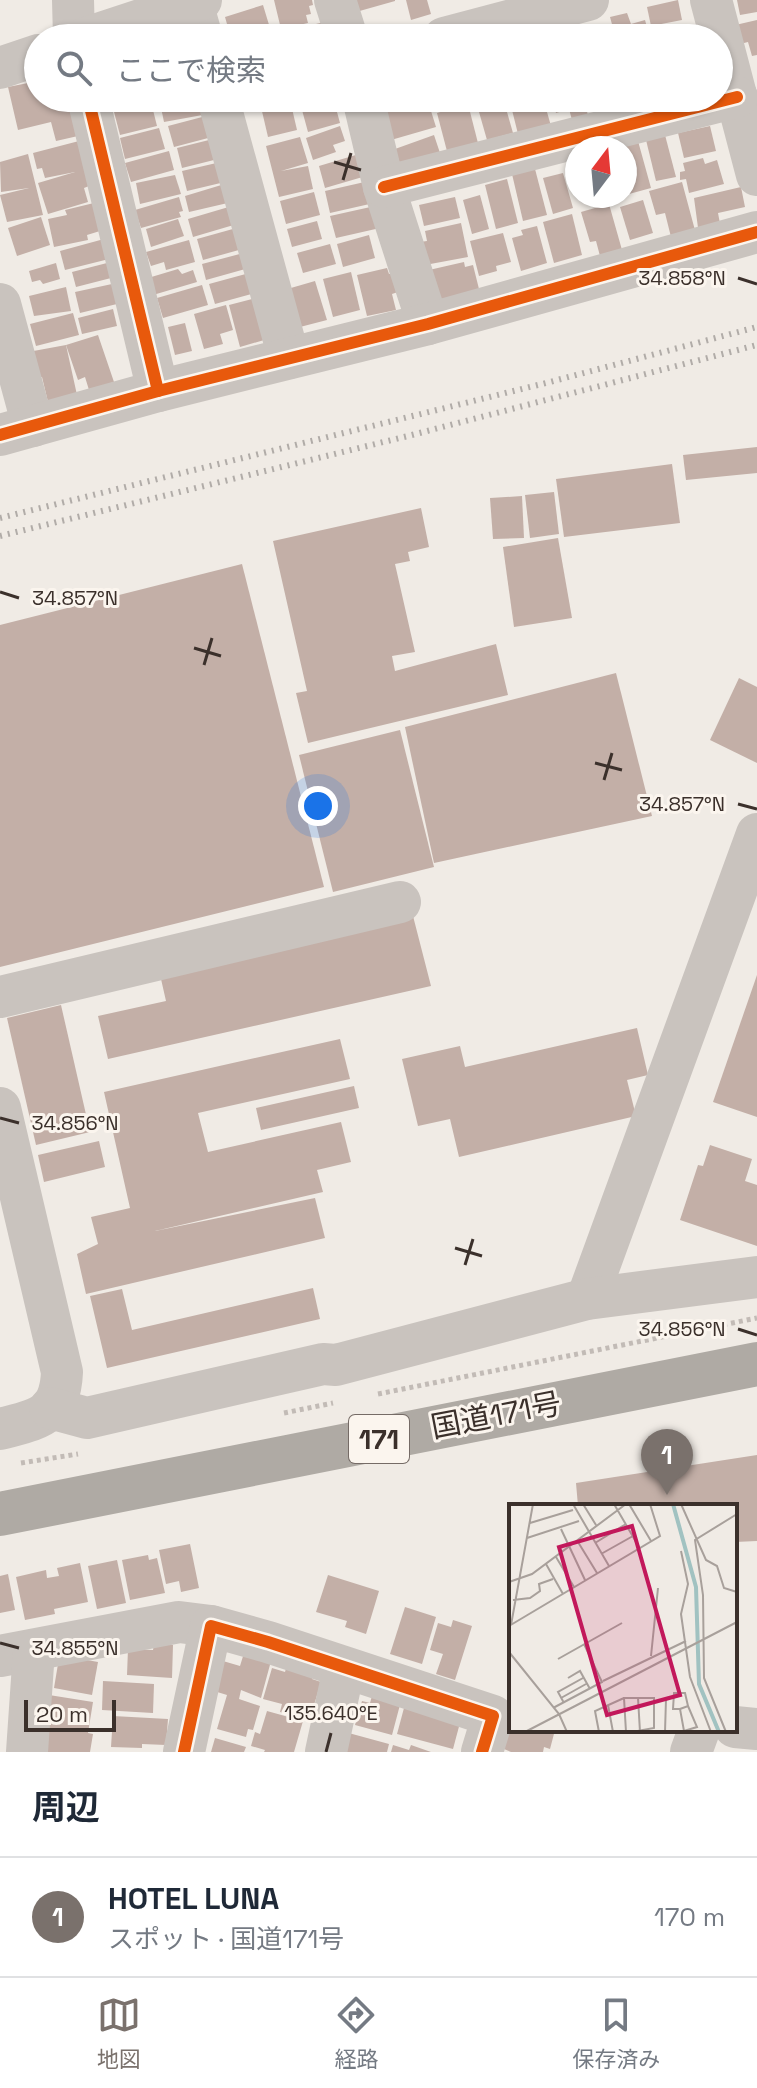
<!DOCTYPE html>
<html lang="ja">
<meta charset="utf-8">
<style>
:root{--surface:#fff;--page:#f2f2f3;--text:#1f2937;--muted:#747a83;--line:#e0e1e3;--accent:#7a716c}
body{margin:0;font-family:"Space Grotesk","Noto Sans JP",sans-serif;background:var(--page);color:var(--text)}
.compass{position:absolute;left:565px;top:136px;width:72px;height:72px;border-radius:50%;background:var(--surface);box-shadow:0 2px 6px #0004;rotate:16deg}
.scale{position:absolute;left:24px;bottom:20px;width:92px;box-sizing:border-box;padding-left:8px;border:4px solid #3b302b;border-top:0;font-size:22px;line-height:28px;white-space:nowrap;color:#3b302b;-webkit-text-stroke:6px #fbf5ee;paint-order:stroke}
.you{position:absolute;left:318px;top:806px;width:28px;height:28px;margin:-20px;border:6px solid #fff;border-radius:50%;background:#1a73e8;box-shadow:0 0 0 12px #1a73e833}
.badge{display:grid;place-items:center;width:52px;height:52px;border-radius:50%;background:var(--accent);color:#fff;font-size:26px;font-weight:700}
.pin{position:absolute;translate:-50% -66px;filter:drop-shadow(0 2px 4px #0008)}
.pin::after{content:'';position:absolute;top:42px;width:28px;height:24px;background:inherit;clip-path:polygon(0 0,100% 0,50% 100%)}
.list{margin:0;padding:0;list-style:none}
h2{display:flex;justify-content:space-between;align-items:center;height:104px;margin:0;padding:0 32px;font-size:34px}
h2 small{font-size:26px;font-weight:400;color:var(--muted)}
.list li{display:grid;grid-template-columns:52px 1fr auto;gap:24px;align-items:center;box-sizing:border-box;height:120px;padding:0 32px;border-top:2px solid var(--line)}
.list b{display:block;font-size:30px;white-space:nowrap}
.list p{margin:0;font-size:26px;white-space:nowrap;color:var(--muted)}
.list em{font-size:26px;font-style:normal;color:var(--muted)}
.icon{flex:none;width:44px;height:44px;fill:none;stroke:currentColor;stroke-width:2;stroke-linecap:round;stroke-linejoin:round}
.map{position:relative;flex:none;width:757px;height:1752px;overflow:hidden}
.search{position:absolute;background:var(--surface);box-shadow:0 2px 6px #0004;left:24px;right:24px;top:24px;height:88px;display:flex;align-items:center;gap:20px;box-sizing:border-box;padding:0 28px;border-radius:44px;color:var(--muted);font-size:30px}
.sheet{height:224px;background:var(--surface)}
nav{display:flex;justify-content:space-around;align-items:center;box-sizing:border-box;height:112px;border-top:2px solid var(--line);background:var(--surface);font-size:22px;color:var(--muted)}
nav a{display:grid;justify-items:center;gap:4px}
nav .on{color:var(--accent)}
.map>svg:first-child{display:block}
.building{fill:#c3afa7}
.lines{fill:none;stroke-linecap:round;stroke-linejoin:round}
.path{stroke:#c2bbb6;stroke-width:5;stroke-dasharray:4 4;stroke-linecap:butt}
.minor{stroke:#c9c3be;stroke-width:42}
.highway{stroke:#afaaa4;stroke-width:44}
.rail{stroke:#b1aca8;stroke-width:6;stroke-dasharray:2 6;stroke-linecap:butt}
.cycleway-casing{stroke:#fbf5ee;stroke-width:17}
.cycleway{stroke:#e8590c;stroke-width:12}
.ticks{fill:none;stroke:#3b302b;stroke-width:3}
.labels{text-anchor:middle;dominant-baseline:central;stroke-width:6;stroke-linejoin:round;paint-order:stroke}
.shield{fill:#fbf5ee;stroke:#756b66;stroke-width:2}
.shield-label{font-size:28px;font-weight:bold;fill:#3b302b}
.street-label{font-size:30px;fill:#3b302b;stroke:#fbf5ee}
.inset-river{fill:none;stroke:#a1c2c1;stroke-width:4}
.inset-road{fill:none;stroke:#a8a09b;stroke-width:2}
.view{fill:#c2185b;fill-opacity:0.15;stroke:#c2185b;stroke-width:4}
.inset-edge{fill:none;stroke:#3b302b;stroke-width:4}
.ticks-label{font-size:20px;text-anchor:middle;fill:#3b302b;stroke:#fbf5ee;stroke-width:6;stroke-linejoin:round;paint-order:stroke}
</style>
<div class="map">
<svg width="757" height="1752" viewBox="0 0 757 1752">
<rect width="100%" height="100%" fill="#f0ebe5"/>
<g class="building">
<path d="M274 0H312L313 5 309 6 311 14 306 15 308 23 281 29Z"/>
<path d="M352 0H395V1L356 12Z"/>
<path d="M406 0H427L431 14 411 20Z"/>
<path d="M678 0 682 20 651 26 647 7Z"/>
<path d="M737 0H757V12L740 15Z"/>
<path d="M263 5 273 38H253L251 34 231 38 225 17Z"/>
<path d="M627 13 631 24 645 20 650 38H610L608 30 613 28 610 17Z"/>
<path d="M757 20V55L752 56 748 42 736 45 731 26Z"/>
<path d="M329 21 332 38H282L281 32Z"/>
<path d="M601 25 604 38H588L586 30Z"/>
<path d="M38 81V98H69L78 136 56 141 51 122 18 130 8 87Z"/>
<path d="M150 98 157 126 120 135 113 108Z"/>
<path d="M159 98H204L208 114 164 122Z"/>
<path d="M419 98H427L436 127 391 140 382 109Z"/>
<path d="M503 98 513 133 487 140 477 105Z"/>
<path d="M509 98H543L551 126 518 134Z"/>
<path d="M552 98H583L588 115 572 120 569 109 556 113Z"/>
<path d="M290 100 297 130 268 137 261 107Z"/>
<path d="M334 101 340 123 308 132 302 110Z"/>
<path d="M468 104 479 147 448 155 437 113Z"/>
<path d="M206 116 212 137 174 147 168 126Z"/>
<path d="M340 126 345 141 333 145 336 152 313 160 306 138Z"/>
<path d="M710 126 716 151 684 158 678 133Z"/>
<path d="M159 128 165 149 125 159 120 138Z"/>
<path d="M434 135 442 159 403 173 395 149Z"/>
<path d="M665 135 676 177 656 181 646 140Z"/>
<path d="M221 137 226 157 182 168 177 148Z"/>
<path d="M300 137 308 163 281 171 308 166 313 189 279 197 266 146Z"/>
<path d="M79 141 89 186 84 188 88 202 48 214 38 183 75 172 45 178 42 168 37 169 33 153Z"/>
<path d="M638 141 651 188 629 194 625 181V148H615Z"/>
<path d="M169 151 174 170 131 182 125 163Z"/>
<path d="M28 154 43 215 7 222 0 195 29 188 1 192 0 162Z"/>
<path d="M359 154 366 176 325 188 319 166Z"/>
<path d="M703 158 705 164 717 160 724 184 689 193 686 179 680 180V172L685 171 683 163Z"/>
<path d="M225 161 229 181 187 191 182 171Z"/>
<path d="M535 169 547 215 523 221 512 174Z"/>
<path d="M563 173 573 208 553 214 543 178Z"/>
<path d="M175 175 181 194 140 204 136 183Z"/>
<path d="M507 179 518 223 496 229 485 185Z"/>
<path d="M369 181 374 203 330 213 325 191Z"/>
<path d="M682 182 696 234 672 241 665 213 656 215 649 191Z"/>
<path d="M228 183 232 202 189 212 185 196Z"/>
<path d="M741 187 745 207 718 213 721 229 699 235 694 198Z"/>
<path d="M314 192 320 215 286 224 280 201Z"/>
<path d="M480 195 489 229 472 234 463 200Z"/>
<path d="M179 197 183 211 179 212 181 217 141 228 135 210Z"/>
<path d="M455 197 460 218 424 226 419 205Z"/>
<path d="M643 200 653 233 630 240 620 207Z"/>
<path d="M94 203 100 231 87 235 88 240 54 247 48 219 67 215 65 210Z"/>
<path d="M609 204 622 250 600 256 596 241 590 242 581 212Z"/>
<path d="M232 206 237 224 193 237 188 219Z"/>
<path d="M375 206 380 228 336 238 330 216Z"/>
<path d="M572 214 582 255 554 263 543 222Z"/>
<path d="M41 217 50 245 17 256 8 228Z"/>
<path d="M178 219 184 236 151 247 146 229Z"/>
<path d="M317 221 322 239 292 247 287 229Z"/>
<path d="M461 223 468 257 425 265 420 242 427 241 425 231Z"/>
<path d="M537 226 547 263 521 271 512 238 523 235 521 230Z"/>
<path d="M240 227 246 248 203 260 197 239Z"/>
<path d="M503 233 511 262 496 266 497 271 479 276 470 241Z"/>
<path d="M369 235 375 258 343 267 337 244Z"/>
<path d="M104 239 109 259 65 270 60 251Z"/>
<path d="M189 240 195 262 166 270 164 262 151 266 146 252Z"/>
<path d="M330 244 336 264 303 273 297 253Z"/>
<path d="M251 251 256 266 206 280 202 264Z"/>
<path d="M464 262 465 267 473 265 480 293 438 303 429 270Z"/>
<path d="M56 263 60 279 43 284 40 280 32 282 29 271Z"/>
<path d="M107 263 111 278 76 287 72 272Z"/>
<path d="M387 268 389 274 394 273 398 292 392 294 396 310 367 316 357 275Z"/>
<path d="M178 269 182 274 193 270 197 282 153 295 148 278Z"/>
<path d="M253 272 259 292 215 304 209 284Z"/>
<path d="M351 272 360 310 333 317 323 279Z"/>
<path d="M315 281 327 320 300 327 284 290Z"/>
<path d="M112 284 117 304 80 313 75 292Z"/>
<path d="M202 285 208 305 163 318 157 298Z"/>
<path d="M66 287 71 311 34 316 29 296Z"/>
<path d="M260 297 271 338 240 347 229 305Z"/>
<path d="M226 305 233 330 220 334 223 344 204 349 194 314Z"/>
<path d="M113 309 117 326 82 334 78 318Z"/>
<path d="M73 313 79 335 36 346 30 324Z"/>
<path d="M185 323 192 351 175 355 168 327Z"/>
<path d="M98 335 114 382 89 390 85 377 78 380 66 345Z"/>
<path d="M66 345 77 395 48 402 42 377 34 379 28 352Z"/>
<path d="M757 447V473L686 480 683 455Z"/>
<path d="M672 464 680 523 564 537 556 479Z"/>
<path d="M554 492 559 534 530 538 525 495Z"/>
<path d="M522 496 524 538 493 539 490 498Z"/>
<path d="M421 508 429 547 408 552 410 561 395 564 415 652 392 656 395 671 496 644 508 695 308 743 296 693 307 691 273 541Z"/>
<path d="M558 538 572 618 514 627 503 547Z"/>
<path d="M242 564 324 887 0 967V625Z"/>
<path d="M616 673 652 816 434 863 405 727Z"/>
<path d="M739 678 757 687V763L710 740Z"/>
<path d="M400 730 434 867 333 892 299 755Z"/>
<path d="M413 916 431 986 108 1059 98 1016 166 1001 161 979Z"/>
<path d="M757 975V1117L713 1102Z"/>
<path d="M61 1005 90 1132 36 1145 7 1018Z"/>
<path d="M637 1028 648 1075 627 1080 636 1116 459 1157 450 1119 418 1126 402 1059 460 1046 465 1067Z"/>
<path d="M340 1039 350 1079 198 1113 208 1152 341 1122 351 1162 317 1170 323 1192 155 1231 315 1198 325 1238 86 1294 77 1254 98 1244 91 1217 130 1208 104 1092Z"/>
<path d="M354 1086 359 1108 261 1130 256 1108Z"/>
<path d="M99 1141 105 1167 44 1182 38 1155Z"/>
<path d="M710 1145 752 1159 745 1181 757 1185V1246L680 1220 698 1165 703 1166Z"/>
<path d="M313 1288 320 1319 107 1368 90 1296 122 1289 132 1330Z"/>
<path d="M757 1455V1541L735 1542V1506H578L576 1483Z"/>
<path d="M190 1544 199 1588 181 1592 179 1581 166 1584 159 1550Z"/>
<path d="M148 1555 149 1560 157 1558 165 1593 130 1600 122 1560Z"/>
<path d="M117 1560 126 1603 97 1609 88 1566Z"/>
<path d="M80 1563 88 1602 54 1609 55 1614 25 1620 16 1577 46 1570 47 1578 59 1576 57 1568Z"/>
<path d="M8 1574 15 1610 0 1613V1576Z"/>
<path d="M328 1575 379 1591 366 1634 345 1627 347 1621 316 1612Z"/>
<path d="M405 1607 436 1617 422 1664 390 1654Z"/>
<path d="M453 1620 472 1626 455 1680 436 1674 443 1654 430 1650 438 1623 451 1627Z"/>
<path d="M154 1644 173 1645 172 1678 127 1675 128 1649 153 1650Z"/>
<path d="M244 1653 271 1661 261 1698 241 1690 239 1699 260 1706 253 1730 248 1729 246 1737 217 1729 227 1695 214 1691 223 1661 240 1666Z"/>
<path d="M65 1656 98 1662 92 1695 54 1688 58 1664Z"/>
<path d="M287 1665 314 1673 312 1679 321 1682 311 1715 300 1712 299 1717 280 1712 282 1704 263 1699 272 1668 285 1672Z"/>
<path d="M103 1681 154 1684 153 1713 102 1710Z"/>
<path d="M49 1695 93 1702 88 1733 93 1734 90 1752H40Z"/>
<path d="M372 1696 401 1701 392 1735 355 1725 362 1701 370 1703Z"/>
<path d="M404 1708 461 1719 453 1749 397 1734Z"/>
<path d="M267 1711 303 1721 294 1752H264L265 1750 251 1746 255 1732 260 1734Z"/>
<path d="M113 1716 168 1719 166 1745 142 1744V1748L111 1747Z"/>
<path d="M511 1716V1730H555L550 1749 544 1747 543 1752H511L504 1749Z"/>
<path d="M345 1732 389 1744 387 1752H340Z"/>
<path d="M215 1738 246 1747 244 1752H211Z"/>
<path d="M393 1745 409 1750 411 1745 431 1752H391Z"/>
</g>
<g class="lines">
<g class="path">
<path d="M378 1394 757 1318"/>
<path d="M284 1413 333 1403"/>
<path d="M21 1463 78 1454"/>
</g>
<g class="minor">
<path d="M73 0 74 38"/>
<path d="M335 0 347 38"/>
<path d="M711 0 757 175"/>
<path d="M192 3 202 38"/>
<path d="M86 38 201 0"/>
<path d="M444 38 588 0"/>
<path d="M0 68 38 55"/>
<path d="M88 98 158 391"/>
<path d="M218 98 289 358"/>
<path d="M363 98 384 187 428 324"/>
<path d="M384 187 737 97"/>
<path d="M0 304 33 426"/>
<path d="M0 435 158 391 428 324 757 232"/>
<path d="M0 997 400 902"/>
<path d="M0 1108 62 1372C60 1418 37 1419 0 1429"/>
<path d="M587 1299 757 834"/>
<path d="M50 1408 87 1418 323 1364 336 1365 587 1299 757 1277"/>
<path d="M0 1656 179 1622 211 1626"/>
<path d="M735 1727 757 1729"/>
<path d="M27 1752 34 1650"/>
<path d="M184 1752 211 1626 268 1642 493 1716 482 1752"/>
<path d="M326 1752 344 1668"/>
<path d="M691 1752 699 1730"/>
</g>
<path class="highway" d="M0 1514 757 1364"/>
<g class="rail">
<path d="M0 518 546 383 757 327"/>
<path d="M0 536 408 436 757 345"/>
</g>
<g class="cycleway-casing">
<g id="cycleway">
<path d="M88 98 158 391"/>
<path d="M384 187 737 97"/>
<path d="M0 435 158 391 428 324 757 232"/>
<path d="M184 1752 211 1626 268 1642 493 1716 482 1752"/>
</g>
</g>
<use href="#cycleway" class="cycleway"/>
</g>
<path class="ticks" d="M334 162 361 170M343 180 351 153M738 278 757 284M0 592 19 598M194 648 221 656M204 665 212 638M595 763 622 770M604 780 612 753M738 804 757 809M0 1118 19 1123M455 1248 482 1256M465 1265 473 1239M738 1329 757 1335M0 1643 19 1648M326 1752 331 1733"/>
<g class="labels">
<rect class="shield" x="349" y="1415" width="60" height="48" rx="6"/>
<g class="shield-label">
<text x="379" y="1439">171</text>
</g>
<g class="street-label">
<text transform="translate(496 1415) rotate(-11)">国道171号</text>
</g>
</g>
<g transform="translate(509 1504)">
<rect width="228" height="228" fill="#f0ebe5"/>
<path class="inset-river" d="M164 0 187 83 190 180 210 228"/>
<path class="inset-road" d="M64 0 100 62M74 0 87 21M105 0 130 43M120 0 142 37M172 0 197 56 208 62 215 84 228 88M21 19 64 6M52 25 76 76M18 34 70 17M69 38 88 69M86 39 117 20M172 47 179 80 172 110 181 173 202 228M92 50 124 32M47 53 65 83M37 60 54 90M0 78 23 70 117 0M4 96 21 94 31 87 30 80 44 75M2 121 24 0M0 122 151 32 141 0M0 148 50 210 58 228M142 152 149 84M49 155 113 119M59 174 71 167 81 185M94 177 177 137M52 194 77 180M129 194 131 228M55 199 49 188 74 174M99 201 104 228M179 202 188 223 175 227 171 205ZM44 204 93 178 75 140M171 205H164L165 189H176L179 202M16 228 228 118M90 228 86 207 115 194M117 228 115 194H145V224L123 228M156 228 157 195M217 228 195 174 194 91 186 36 228 10"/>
<path class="view" d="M123 22 171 191 98 211 50 43Z"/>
<rect width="228" height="228" class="inset-edge"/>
</g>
<g class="ticks-label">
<text x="682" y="285">34.858°N</text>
<text x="75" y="605">34.857°N</text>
<text x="682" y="811">34.857°N</text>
<text x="75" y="1130">34.856°N</text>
<text x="682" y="1336">34.856°N</text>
<text x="75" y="1655">34.855°N</text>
<text x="331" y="1720">135.640°E</text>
</g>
</svg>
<svg class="compass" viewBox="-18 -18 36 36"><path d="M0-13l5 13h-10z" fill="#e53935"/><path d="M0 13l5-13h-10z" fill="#747a83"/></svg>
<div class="scale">20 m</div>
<div class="you"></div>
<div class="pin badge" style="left:667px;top:1495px">1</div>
<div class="search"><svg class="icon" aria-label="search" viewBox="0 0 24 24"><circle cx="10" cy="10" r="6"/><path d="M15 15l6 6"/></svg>ここで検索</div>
</div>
<section class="sheet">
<h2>周辺<small></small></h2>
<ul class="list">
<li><span class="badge">1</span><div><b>HOTEL LUNA</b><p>スポット · 国道171号</p></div><em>170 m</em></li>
</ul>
</section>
<nav>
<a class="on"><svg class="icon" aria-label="map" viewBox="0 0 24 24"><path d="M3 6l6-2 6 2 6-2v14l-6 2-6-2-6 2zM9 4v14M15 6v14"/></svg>地図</a>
<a><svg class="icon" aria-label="directions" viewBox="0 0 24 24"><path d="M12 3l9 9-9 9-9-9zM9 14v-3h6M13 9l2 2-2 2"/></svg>経路</a>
<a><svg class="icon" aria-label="saved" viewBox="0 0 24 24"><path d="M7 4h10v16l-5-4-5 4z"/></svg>保存済み</a>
</nav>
